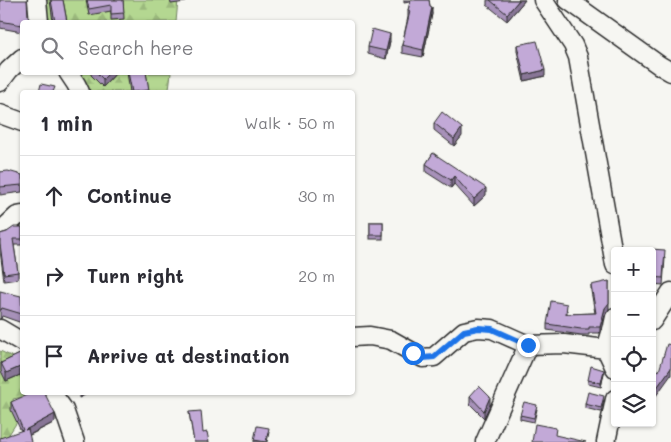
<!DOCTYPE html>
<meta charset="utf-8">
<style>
:root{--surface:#fff;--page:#f7f7f7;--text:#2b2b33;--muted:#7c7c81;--line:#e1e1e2}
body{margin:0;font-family:Mali,sans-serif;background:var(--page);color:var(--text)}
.controls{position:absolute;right:15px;bottom:15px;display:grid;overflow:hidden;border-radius:5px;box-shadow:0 1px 4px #0004}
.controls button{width:45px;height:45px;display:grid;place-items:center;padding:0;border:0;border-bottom:1px solid var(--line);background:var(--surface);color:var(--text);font:25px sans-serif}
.stop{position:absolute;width:15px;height:15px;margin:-11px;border:4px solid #1a73e8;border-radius:50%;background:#fff}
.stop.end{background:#1a73e8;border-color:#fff;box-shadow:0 1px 5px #0008}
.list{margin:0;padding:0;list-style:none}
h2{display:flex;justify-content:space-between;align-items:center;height:65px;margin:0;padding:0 20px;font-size:21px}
h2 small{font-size:16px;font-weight:400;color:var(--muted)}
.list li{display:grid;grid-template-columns:32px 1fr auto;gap:15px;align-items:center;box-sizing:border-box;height:80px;padding:0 20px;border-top:1px solid var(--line)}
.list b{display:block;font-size:19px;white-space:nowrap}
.list em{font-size:16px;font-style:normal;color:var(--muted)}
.icon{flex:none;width:28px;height:28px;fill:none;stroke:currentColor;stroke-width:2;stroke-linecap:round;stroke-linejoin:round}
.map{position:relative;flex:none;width:671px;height:442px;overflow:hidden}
.search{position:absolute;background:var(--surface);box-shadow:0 1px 4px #0004;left:20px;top:20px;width:335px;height:55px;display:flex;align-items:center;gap:12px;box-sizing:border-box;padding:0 18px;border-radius:5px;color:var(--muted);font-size:19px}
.panel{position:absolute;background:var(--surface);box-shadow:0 1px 4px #0004;left:20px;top:90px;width:335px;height:305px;border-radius:5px}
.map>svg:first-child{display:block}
.forest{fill:url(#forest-firs);stroke:#70815e}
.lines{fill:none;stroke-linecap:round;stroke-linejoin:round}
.street-casing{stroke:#2b2b2b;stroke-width:21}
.street{stroke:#f6f6f2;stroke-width:18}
.wall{fill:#a791b9;stroke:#2b2b2b}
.shaded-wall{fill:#887696;stroke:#2b2b2b}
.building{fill:#c2a9d7;stroke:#2b2b2b}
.route{stroke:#1a73e8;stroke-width:6}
</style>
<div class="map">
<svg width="671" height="442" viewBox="0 0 671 442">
<defs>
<pattern id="forest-firs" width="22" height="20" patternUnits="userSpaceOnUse" patternTransform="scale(1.25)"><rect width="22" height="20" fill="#b4d791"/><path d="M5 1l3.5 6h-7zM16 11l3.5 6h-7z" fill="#9bb97d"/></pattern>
</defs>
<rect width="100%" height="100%" fill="#f6f6f2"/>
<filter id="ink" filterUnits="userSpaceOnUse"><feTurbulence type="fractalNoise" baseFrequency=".02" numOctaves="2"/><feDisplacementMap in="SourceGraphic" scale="10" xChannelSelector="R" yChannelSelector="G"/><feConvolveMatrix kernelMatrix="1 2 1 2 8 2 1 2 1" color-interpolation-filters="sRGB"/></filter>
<g filter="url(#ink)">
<g class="forest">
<path d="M42 0H178L176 22H44Z"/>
<path d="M68 73H171L169 89 165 92H82Z"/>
<path d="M0 351 13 357 22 374V392L34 393 25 404 22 397 13 399 17 422 4 442 0 440Z"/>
</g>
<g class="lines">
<g class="street-casing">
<g id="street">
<path d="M37 0 39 22"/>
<path d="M543 0 573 45 578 57 615 265"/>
<path d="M568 0 659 65 671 72"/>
<path d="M68 72 76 84 80 92"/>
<path d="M0 82 9 70 22 58"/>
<path d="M0 114 22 122"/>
<path d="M0 230 3 229 17 216 22 215"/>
<path d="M615 317 613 326 606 349 615 368"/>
<path d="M652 321 671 292"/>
<path d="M0 329 22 342"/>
<path d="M352 337 370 336 391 340 423 358 434 357 464 331 478 328 492 329 528 345 564 344 615 350"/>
<path d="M51 392 64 410 75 442"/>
<path d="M485 442 528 345"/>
<path d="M606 442 615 399"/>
</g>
</g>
<use href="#street" class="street"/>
</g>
<g class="wall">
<path d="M0 0 28 16 30 20 22 22V32L0 28Z"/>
<path d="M50 0H63L67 22H53Z"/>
<path d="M86 0H123L124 19 111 20V11L89 15Z"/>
<path d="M170 0H186V2L171 4Z"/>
<path d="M404 0H429L430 6 432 14 423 57 402 53V45L408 17V10L410 2 404 3Z"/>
<path d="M487 0H525L507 21 487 5Z"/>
<path d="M390 41 386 59 368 54V47Z"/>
<path d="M517 45 545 76 524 81 517 51Z"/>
<path d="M91 72H117L103 87 91 75Z"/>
<path d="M127 72H146L149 92H130Z"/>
<path d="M434 123 462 136 454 146 434 130Z"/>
<path d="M433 153 486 195 474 206 454 184 451 188 426 172V164Z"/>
<path d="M0 172 22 175V192L0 195Z"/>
<rect x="370" y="222" width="13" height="17"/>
<path d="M22 227V245H14L18 272V279L4 281 0 251V234Z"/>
<path d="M652 251 665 258 663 285 652 284Z"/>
<path d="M591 285 609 309 605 315 600 333H589V335H581L547 330V324L567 310V314L595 313 591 291Z"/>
<path d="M0 291 22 305V323L2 316 1 319H0Z"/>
<path d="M22 353V380L20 375 6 381 1 371V363Z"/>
<path d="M604 373 601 387 588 384V380Z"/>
<path d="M470 396 490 405 484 418 470 404Z"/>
<path d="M604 400 601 412 585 408V404Z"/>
<path d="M11 402 55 422 30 435 21 431 11 410Z"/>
<path d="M537 409 534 422 520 419V415Z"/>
<path d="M189 412 209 442H194Z"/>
<path d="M269 432 267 442H254V440Z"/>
</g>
<g class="shaded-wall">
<path d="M519 0H525L507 21V14Z"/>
<path d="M432 7V14L423 57V50Z"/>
<path d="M390 34V41L386 59V51Z"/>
<path d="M545 70V76L524 81V75Z"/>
<path d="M110 72H117L103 87V79Z"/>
<path d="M462 128V136L454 146V139Z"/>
<path d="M454 176V184L451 188V180Z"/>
<path d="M486 188V195L474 206V199Z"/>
<path d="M609 281V309L605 315 600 333V327L605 308Z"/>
<path d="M20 367V375L6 381V373Z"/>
<path d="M671 368V375L653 400V393Z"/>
<path d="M604 370V373L601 387V383Z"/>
<path d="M79 392H91L79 398Z"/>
<path d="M490 397V405L484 418V411Z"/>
<path d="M55 414V422L25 437V430Z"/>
</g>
<g class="building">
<path d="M0 0H27L28 16 30 20 32 22H22V25L0 21Z"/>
<path d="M51 0H63L67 22H55Z"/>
<path d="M87 0H123L124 13 111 14V5L89 9Z"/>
<path d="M411 0H429L430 6 432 7 423 50 402 45 410 11 408 10Z"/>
<path d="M490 0H519L507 14Z"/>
<path d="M372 29 390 34 386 51 368 47Z"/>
<path d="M537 41 545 70 524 75 517 45Z"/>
<path d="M96 72H110L103 79Z"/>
<path d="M128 72H146L149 90 132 92Z"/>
<path d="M41 84 55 87 53 92H39Z"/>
<path d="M442 112 462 128 454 139 434 123Z"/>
<path d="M433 153 486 188 474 199 454 176 451 180 426 164Z"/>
<path d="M8 171 22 175V185L0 187V172Z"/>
<rect x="370" y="222" width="13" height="13"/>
<path d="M14 227H22V239H13L18 272 4 274 0 244V234L7 232Z"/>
<path d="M650 249 665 250 663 278 652 277V251H650Z"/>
<path d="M609 281V303L605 308 600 327H589V329H581L547 324 551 301 567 304 566 314 596 313 591 285Z"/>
<path d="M0 291 21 296 22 314 2 308 1 310H0Z"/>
<path d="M667 344 671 345V368L653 393 652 392V368L653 367 659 371Z"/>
<path d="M22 353V372L20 367 6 373 1 363Z"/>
<path d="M591 366 604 370 601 383 588 380Z"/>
<path d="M479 386 490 397 484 411 470 396Z"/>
<path d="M33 392H44L55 414 25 430 28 429 31 442H0V438L23 430 11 402Z"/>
<path d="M588 392 604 396 601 408 585 404Z"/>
<path d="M524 402 537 405 534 418 520 415Z"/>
<path d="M201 411 203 433 207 432 209 442H194L189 412Z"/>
<path d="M535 424 556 428 555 435 586 442H532Z"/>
<path d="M257 426 269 428 266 442 254 440Z"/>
</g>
</g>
<g class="lines" filter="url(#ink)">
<path class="route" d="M413 353 423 358 434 357 464 331 478 328 492 329 528 345"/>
</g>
</svg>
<div class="controls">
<button>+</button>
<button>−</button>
<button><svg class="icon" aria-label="locate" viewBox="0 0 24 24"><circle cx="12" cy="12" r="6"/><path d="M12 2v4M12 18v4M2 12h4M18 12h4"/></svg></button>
<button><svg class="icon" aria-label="layers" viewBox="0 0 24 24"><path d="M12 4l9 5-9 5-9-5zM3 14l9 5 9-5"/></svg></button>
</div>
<div class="stop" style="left:413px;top:353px"></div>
<div class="stop end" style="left:528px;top:345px"></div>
<div class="search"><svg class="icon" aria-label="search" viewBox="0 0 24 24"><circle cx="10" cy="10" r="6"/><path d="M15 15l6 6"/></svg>Search here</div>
<section class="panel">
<h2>1 min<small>Walk · 50 m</small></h2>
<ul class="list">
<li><svg class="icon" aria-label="ahead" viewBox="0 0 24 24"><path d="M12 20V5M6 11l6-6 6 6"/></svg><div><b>Continue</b></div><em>30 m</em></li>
<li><svg class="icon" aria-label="right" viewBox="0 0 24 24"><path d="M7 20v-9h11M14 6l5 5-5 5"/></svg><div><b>Turn right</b></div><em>20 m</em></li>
<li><svg class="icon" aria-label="arrive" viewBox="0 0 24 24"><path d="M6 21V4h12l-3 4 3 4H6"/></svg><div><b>Arrive at destination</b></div></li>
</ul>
</section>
</div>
